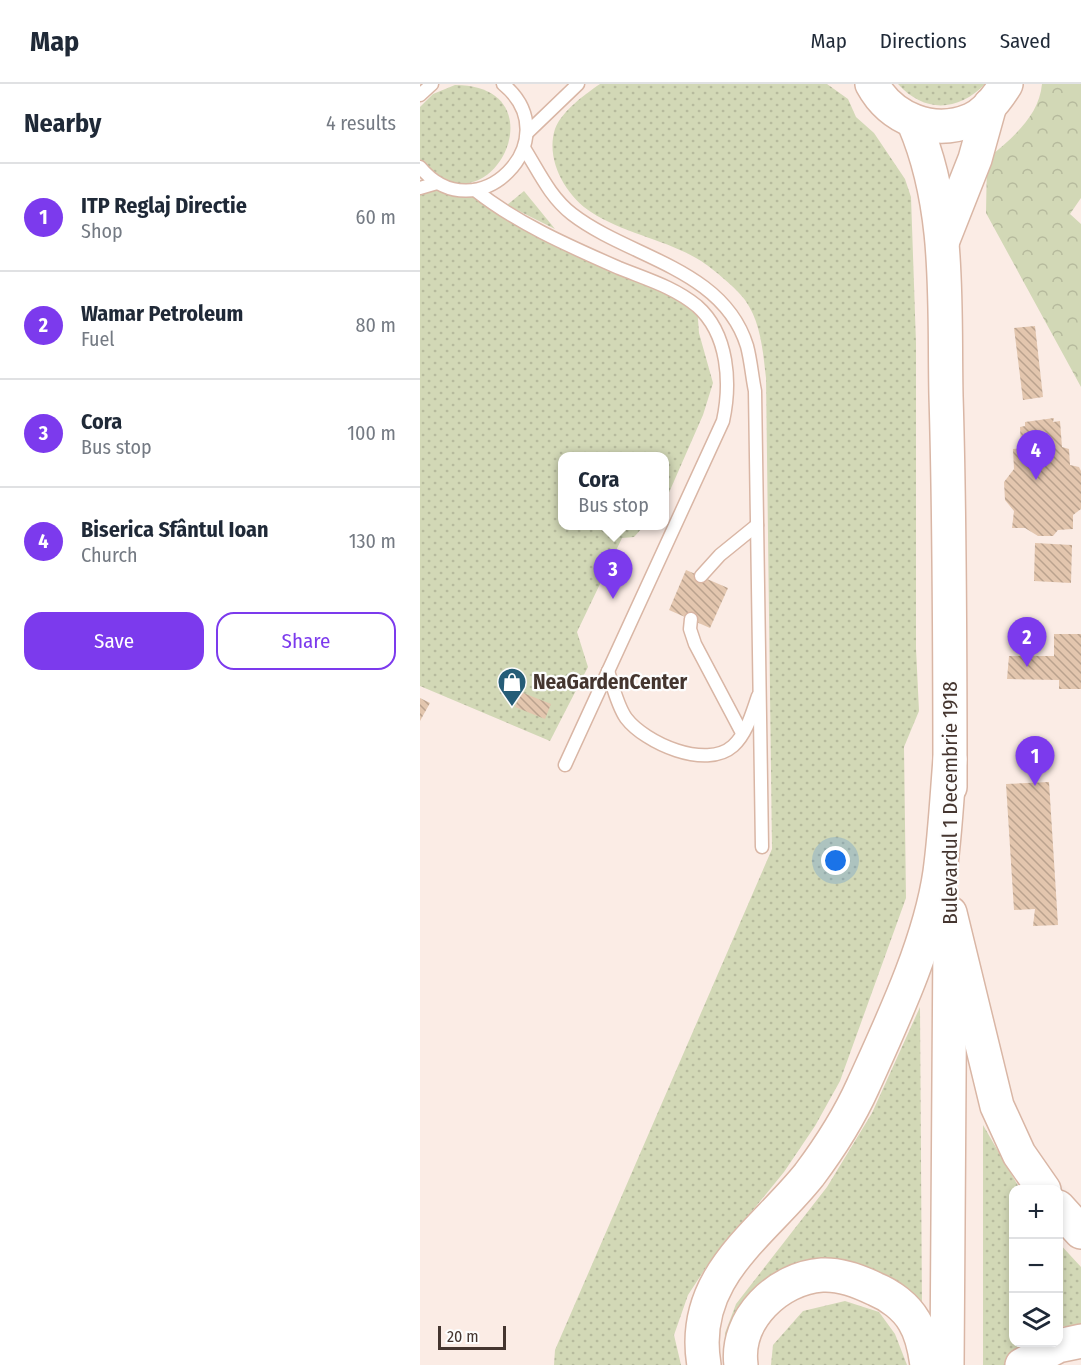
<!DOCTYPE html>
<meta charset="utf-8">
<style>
:root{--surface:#fff;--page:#f2f2f3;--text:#1f2937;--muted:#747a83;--line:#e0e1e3;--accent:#7c3aed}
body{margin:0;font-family:"Fira Sans Condensed",sans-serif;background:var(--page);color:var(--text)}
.controls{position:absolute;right:18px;bottom:18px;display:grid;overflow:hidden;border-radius:12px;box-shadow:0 3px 9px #0003}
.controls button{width:54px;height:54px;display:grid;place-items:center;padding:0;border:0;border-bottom:2px solid var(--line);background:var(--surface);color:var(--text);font:30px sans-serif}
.scale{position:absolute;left:18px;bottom:15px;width:68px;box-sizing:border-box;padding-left:6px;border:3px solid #44352f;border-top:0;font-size:16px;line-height:21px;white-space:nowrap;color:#44352f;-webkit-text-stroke:4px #fdfdfd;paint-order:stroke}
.you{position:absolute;left:416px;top:777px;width:21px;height:21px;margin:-15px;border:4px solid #fff;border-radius:50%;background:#1a73e8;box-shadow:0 0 0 9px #1a73e833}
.badge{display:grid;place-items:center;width:39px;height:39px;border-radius:50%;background:var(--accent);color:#fff;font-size:20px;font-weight:700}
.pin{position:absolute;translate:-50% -50px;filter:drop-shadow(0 2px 3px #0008)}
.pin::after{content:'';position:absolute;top:32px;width:21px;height:18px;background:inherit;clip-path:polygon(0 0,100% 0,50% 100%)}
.popup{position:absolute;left:138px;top:368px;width:111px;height:78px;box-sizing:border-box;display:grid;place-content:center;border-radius:12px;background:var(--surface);filter:drop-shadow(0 2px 4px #0005);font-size:20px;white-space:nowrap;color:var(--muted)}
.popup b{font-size:22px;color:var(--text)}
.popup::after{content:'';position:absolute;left:50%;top:100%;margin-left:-12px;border:12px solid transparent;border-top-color:var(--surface)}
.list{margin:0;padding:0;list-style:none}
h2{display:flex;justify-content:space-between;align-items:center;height:78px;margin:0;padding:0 24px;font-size:26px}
h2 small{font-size:20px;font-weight:400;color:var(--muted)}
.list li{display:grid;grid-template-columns:39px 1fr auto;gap:18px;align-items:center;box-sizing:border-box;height:108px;padding:0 24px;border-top:2px solid var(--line)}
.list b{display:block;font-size:22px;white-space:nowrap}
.list p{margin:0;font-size:20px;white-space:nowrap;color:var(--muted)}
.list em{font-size:20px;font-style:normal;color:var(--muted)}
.actions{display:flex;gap:12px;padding:18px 24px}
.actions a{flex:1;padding:14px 0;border:2px solid var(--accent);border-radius:18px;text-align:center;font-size:21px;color:var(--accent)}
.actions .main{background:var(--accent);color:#fff}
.icon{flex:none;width:33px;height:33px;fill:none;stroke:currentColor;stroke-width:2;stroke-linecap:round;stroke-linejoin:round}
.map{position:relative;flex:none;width:661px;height:1281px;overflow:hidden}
header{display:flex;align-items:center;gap:36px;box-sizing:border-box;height:84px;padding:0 30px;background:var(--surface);border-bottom:2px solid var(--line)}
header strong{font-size:28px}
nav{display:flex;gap:33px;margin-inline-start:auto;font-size:21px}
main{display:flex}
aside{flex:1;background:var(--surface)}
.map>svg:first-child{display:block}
.grass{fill:url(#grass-dots)}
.forest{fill:url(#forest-crowns)}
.building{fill:url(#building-back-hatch)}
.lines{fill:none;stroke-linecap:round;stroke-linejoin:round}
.service-casing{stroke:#d9b6a5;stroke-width:15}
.secondary-casing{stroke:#d9b6a5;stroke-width:36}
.primary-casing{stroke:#d9b6a5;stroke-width:36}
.service{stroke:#fff;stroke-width:12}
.secondary{stroke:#fff;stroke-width:33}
.primary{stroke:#fff;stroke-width:33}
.labels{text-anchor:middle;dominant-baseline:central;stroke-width:4.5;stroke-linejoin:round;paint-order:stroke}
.poi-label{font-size:21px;font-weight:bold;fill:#44352f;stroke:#fdfdfd;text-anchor:start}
.street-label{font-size:21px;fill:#44352f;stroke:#fdfdfd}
</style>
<header>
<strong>Map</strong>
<nav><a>Map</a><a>Directions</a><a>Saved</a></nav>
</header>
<main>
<aside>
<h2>Nearby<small>4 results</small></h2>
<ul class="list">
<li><span class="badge">1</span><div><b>ITP Reglaj Directie</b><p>Shop</p></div><em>60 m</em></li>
<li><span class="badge">2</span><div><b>Wamar Petroleum</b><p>Fuel</p></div><em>80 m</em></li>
<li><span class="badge">3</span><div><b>Cora</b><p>Bus stop</p></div><em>100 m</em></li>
<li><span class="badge">4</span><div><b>Biserica Sfântul Ioan</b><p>Church</p></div><em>130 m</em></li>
</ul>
<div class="actions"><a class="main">Save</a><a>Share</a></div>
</aside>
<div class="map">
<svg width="661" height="1281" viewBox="0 0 661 1281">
<defs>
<pattern id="grass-dots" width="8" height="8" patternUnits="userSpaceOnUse" patternTransform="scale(1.5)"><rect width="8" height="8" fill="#d2d8b6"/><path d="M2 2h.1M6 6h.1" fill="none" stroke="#b6ba9d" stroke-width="1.8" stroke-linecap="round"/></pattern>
<pattern id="forest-crowns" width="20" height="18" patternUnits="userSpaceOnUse" patternTransform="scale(1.5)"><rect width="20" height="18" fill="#d2d8b6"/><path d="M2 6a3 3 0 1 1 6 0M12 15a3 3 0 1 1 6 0" fill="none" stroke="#b6ba9d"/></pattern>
<pattern id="building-back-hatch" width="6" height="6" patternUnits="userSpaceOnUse" patternTransform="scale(1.5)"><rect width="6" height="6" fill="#e3c6ae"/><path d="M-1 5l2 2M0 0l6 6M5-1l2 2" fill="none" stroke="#baa28e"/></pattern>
</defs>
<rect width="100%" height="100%" fill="#fbece5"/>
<g class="grass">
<path d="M180 0H407L428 15 436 33 454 49 485 95 491 113 496 259V565L499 627 484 663 486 814 420 997 395 1042 364 1088 285 1185 268 1211 254 1251 261 1281H134L135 1266 352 765 346 294C343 268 341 238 325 216 316 204 289 181 276 174 243 155 203 149 171 128 146 112 125 76 135 45 142 27 164 11 180 0Z"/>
<path d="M478 0H565C538 28 504 29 478 0Z"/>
<path d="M35 1C146 1 67 159 0 75V23L13 10Z"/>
<path d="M0 104 55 106 85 129 277 222 279 249 293 299 283 331 244 420V372H142V442H224L214 453 202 454 157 548 168 583 130 657 0 602Z"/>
<path d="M104 107 135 145 87 121Z"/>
<path d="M500 923 502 1227 388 1186 316 1281H304L305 1249 316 1220 407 1103 452 1029Z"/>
<path d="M563 1041 600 1105 594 1106V1258L611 1259 588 1281H563Z"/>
<path d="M638 1158 661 1183V1244L644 1242 639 1245Z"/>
<path d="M425 1217 459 1228 475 1250 487 1281H351L353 1261 383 1227Z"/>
</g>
<path class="forest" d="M622 0H661V114L650 130 661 140V303L566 129 567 75C591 55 619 33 622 0Z"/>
<g class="building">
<path d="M615 242 623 313 603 316 594 244Z"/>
<path d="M634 334 633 338 640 337 642 363 649 365 650 381 659 383 661 387V425L653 431V445L638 446 633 452H618L605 444H592L594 427 585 416 584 398 594 385 593 365 601 364 600 343 605 342V338Z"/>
<path d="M615 459 652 461 651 499 614 497Z"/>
<path d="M266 486 308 504 290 544 249 526Z"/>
<path d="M634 550H661V605H639V596L587 595 589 572H634Z"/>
<path d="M101 608 131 620 125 635 95 623Z"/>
<path d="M0 614 10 619 0 637Z"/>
<path d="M629 698 638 841 613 842 615 825 594 826 586 700Z"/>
</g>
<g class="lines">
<g class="service-casing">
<g id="service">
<path d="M0 11 12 0"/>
<path d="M107 49 158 0"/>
<path d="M104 64C119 88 130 113 152 130 209 174 303 184 327 262 331 277 332 293 335 307L342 763"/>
<path d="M0 83C56 151 151 56 83 0"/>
<path d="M0 104 17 99"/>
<path d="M55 106C98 140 149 162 199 184 226 195 254 203 277 222 309 250 311 300 303 337L145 681"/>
<path d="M281 492 300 471 337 441"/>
<path d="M271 535 270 545 275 560 322 649"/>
<path d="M188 587C193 602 197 621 206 634 225 659 286 686 313 662 327 649 332 629 338 612"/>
</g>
</g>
<g class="secondary-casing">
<g id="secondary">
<path d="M452 0C471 35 513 52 551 36 565 30 578 13 586 0"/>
<path d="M494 39C531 125 524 220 526 312 530 442 530 573 530 703"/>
<path d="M523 156 555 75 570 21"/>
<path d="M527 1281 530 854"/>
</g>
</g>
<g class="primary-casing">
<g id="primary">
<path d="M530 829 577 1022 599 1070 624 1106"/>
<path d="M638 1123 661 1148"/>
<path d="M284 1281C269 1193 341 1151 389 1091 410 1063 429 1033 443 1002 472 938 510 858 520 788 525 751 527 712 530 675"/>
<path d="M321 1281C315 1235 358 1194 402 1191 420 1190 439 1197 455 1205 470 1211 486 1223 494 1237 502 1250 505 1266 507 1281"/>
<path d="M602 1281 638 1262 661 1257"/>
</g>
</g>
<use href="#service" class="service"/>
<use href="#secondary" class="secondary"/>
<use href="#primary" class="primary"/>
</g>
<defs>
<g id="shop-pin" transform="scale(1.5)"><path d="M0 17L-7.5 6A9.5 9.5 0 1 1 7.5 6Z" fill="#255d77" stroke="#fdfdfd"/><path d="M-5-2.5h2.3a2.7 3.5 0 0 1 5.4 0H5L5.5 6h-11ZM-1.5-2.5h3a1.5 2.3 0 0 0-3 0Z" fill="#fff"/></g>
</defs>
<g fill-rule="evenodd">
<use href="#shop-pin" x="92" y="598"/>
</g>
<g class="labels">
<g class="poi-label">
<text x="113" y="598">NeaGardenCenter</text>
</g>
<g class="street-label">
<text transform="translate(530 719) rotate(-90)">Bulevardul 1 Decembrie 1918</text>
</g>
</g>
</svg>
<div class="controls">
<button>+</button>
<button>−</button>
<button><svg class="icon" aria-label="layers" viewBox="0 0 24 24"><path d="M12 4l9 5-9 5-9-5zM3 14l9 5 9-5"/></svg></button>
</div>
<div class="scale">20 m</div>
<div class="you"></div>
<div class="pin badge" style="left:615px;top:702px">1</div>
<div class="pin badge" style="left:607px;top:583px">2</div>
<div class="pin badge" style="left:193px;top:515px">3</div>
<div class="popup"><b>Cora</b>Bus stop</div>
<div class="pin badge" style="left:616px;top:396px">4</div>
</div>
</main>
